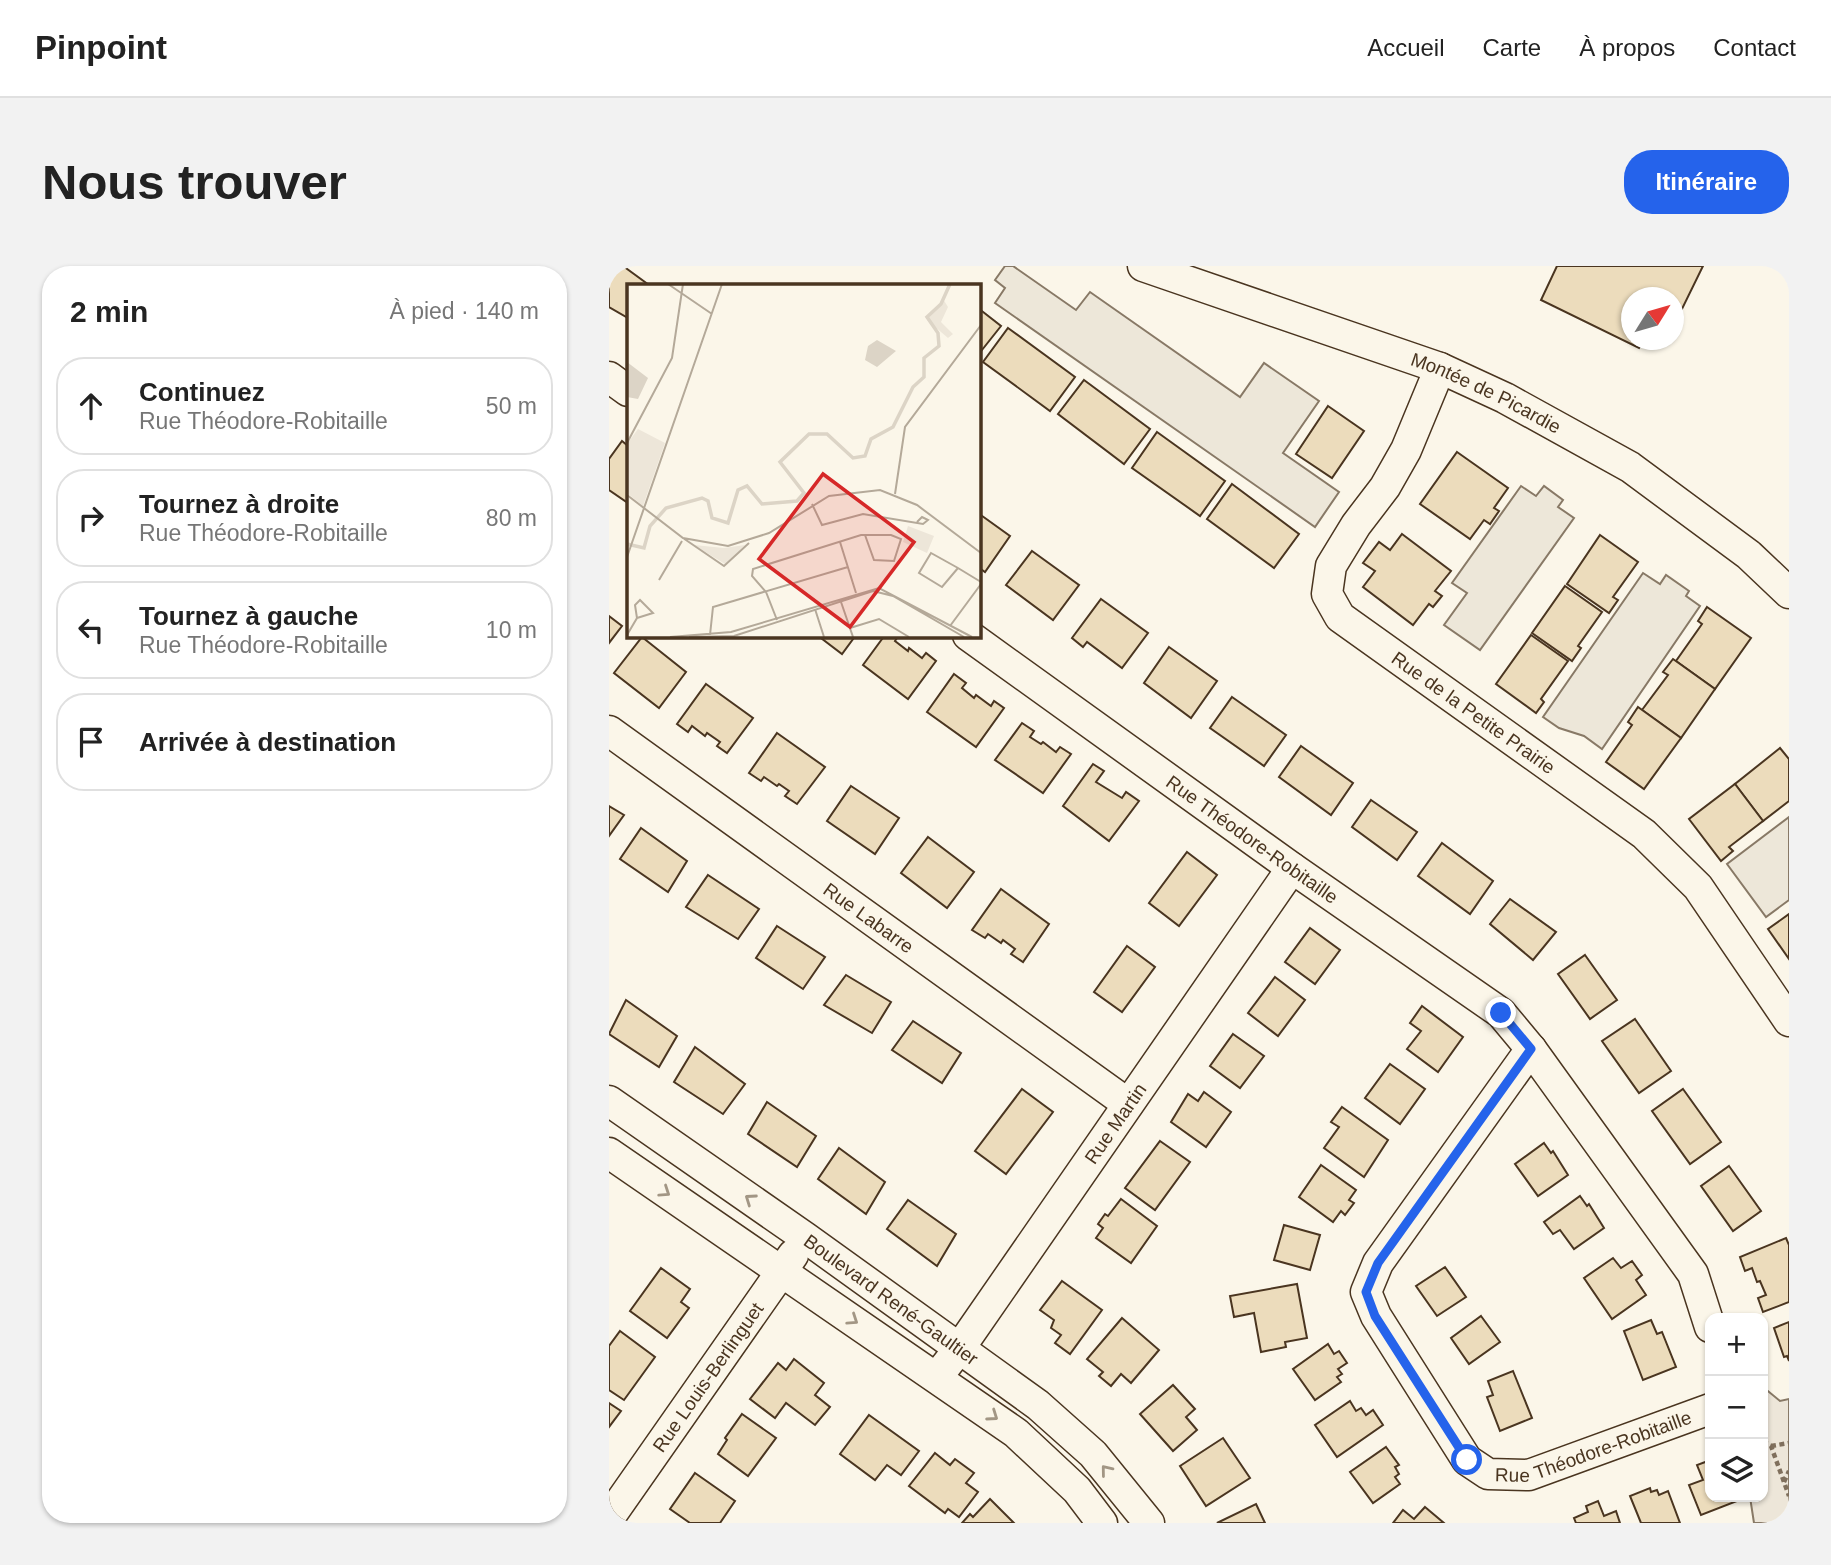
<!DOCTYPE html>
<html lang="fr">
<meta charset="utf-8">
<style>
:root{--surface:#fff;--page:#f2f2f2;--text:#222;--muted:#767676;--line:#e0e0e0;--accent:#2563eb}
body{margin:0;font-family:Arial,sans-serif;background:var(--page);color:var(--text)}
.controls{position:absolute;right:21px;bottom:21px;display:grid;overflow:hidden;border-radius:14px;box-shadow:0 2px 5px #0004}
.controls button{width:63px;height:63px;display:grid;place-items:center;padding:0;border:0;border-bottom:2px solid var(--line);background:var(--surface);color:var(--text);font:35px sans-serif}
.compass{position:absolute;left:1012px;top:21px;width:63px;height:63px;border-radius:50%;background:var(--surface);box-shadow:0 2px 5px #0004;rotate:53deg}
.stop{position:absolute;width:21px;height:21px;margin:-16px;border:5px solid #2563eb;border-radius:50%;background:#fff}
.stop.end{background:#2563eb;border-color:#fff;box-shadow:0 2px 7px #0008}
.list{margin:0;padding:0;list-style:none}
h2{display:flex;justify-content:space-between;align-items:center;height:91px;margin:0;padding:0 28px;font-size:30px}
h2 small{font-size:23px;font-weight:400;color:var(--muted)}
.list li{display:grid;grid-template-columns:46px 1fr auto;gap:21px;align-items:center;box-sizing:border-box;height:98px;margin:0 14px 14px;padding:0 14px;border:2px solid var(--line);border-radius:28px}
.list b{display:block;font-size:26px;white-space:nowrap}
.list p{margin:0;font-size:23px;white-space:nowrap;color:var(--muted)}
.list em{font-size:23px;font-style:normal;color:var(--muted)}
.icon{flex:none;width:38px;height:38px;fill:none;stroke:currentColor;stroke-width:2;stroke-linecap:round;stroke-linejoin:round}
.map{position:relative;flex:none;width:1180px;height:1257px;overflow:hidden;border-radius:28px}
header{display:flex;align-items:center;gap:42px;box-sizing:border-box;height:98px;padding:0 35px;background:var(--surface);border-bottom:2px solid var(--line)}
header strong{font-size:33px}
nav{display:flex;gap:38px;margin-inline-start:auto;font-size:24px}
.intro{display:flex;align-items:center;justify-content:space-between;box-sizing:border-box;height:168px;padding:0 42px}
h1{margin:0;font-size:49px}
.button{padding:18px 32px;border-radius:28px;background:var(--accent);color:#fff;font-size:24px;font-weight:700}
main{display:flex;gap:42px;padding:0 42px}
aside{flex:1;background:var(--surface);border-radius:28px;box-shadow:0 2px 5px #0004}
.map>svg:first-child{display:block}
.green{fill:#ede6d9;stroke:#887966;stroke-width:2}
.parking{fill:#ede7d9;stroke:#887966;stroke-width:2}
.building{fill:#ecdcbc;stroke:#4a3520;stroke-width:2}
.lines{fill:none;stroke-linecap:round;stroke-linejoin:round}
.minor-casing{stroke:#4a3520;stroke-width:33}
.path{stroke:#7f6f5c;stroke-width:4.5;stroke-dasharray:5 3.5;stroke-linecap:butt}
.minor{stroke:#fbf6e9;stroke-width:30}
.oneway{stroke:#a29684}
.route{stroke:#2563eb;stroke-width:9}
.labels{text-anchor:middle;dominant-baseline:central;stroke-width:5;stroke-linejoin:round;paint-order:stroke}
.street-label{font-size:19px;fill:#4a3520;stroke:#fbf6e9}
.inset-river{fill:none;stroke:#dcd4c6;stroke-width:3.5}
.inset-road{fill:none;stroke:#b4a999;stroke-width:2}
.view{fill:#d62828;fill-opacity:0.15;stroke:#d62828;stroke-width:3.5}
.inset-edge{fill:none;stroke:#4a3520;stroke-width:3.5}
</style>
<header>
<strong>Pinpoint</strong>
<nav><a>Accueil</a><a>Carte</a><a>À propos</a><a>Contact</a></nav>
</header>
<div class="intro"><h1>Nous trouver</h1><a class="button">Itinéraire</a></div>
<main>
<aside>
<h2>2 min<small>À pied · 140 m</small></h2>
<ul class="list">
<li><svg class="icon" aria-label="ahead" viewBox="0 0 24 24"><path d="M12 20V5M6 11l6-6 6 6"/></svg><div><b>Continuez</b><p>Rue Théodore-Robitaille</p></div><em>50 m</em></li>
<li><svg class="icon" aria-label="right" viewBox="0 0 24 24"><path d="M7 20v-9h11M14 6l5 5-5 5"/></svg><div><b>Tournez à droite</b><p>Rue Théodore-Robitaille</p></div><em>80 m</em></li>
<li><svg class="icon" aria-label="left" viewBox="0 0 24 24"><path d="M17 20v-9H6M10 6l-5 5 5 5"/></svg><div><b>Tournez à gauche</b><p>Rue Théodore-Robitaille</p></div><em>10 m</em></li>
<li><svg class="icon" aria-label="arrive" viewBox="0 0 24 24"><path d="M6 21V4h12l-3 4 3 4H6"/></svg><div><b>Arrivée à destination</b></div></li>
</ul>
</aside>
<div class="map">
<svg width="1180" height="1257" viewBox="0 0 1180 1257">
<rect width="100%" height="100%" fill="#fbf6e9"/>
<path class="green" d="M1154 1121 1171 1135 1180 1133V1257H1145L1141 1231H1154Z"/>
<g class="parking">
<path d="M396 0H404L467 44 481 26 631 131 655 97 710 135 674 187 730 226 706 261 386 37 396 22 386 14Z"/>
<path d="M912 220 927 230 935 220 954 234 949 241 965 252 871 384 835 359 858 327 843 317Z"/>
<path d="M1034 307 1051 318 1057 309 1080 325 1077 330 1091 340 993 483 975 470 950 462 934 451Z"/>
<path d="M1180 551V634L1157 651 1118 598Z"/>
</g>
<g class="building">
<path d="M2 0H14L40 19H19V52L0 41V3Z"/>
<path d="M948 0H1094L1072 45 1064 41V32H1022V74H1034L1030 82 932 34Z"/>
<path d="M369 42 392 60 369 89Z"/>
<path d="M399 62 466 111 441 145 374 96Z"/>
<path d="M475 114 541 163 515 198 449 148Z"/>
<path d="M719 140 755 165 723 212 687 188Z"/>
<path d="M548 166 616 215 591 250 523 202Z"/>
<path d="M13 175 19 180V237L0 224V193Z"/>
<path d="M848 186 899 222 885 242 890 245 881 258 875 254 861 273 811 238Z"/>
<path d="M623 218 690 268 665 302 598 253Z"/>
<path d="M369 247 401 270 376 306 369 301Z"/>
<path d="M793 268 842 305 826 325 833 330 824 341 820 338 804 359 754 321 766 305 754 297 770 276 781 284Z"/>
<path d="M991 269 1029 296 1004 331 1009 334 1000 347 958 318Z"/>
<path d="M423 285 470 319 444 354 397 319Z"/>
<path d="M956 320 993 346 969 380 972 382 963 395 923 367Z"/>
<path d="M492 333 539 367 513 402 478 376 474 381 463 372Z"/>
<path d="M1098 341 1142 372 1106 423 1067 395 1093 358 1089 355Z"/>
<path d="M0 350 13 360 0 377Z"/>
<path d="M208 369H247L233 388Z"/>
<path d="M276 369H290L286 375 299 385 300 382 313 392 317 387 327 395 299 433 254 399Z"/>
<path d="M922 369 959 395 932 433 935 436 927 447 887 418Z"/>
<path d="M33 371 77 406 50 442 5 407Z"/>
<path d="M560 381 608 415 582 452 535 417Z"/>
<path d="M1064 393 1106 423 1072 472 1033 444 1059 409 1054 406Z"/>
<path d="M345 408 357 417 353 422 365 432 367 429 382 440 385 435 395 442 367 481 318 446Z"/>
<path d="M97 418 144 452 118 487 108 480 111 476 98 467 96 470 83 460 79 466 68 458Z"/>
<path d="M623 431 677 469 655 500 601 462Z"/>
<path d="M1029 441 1072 472 1035 523 997 496 1023 459 1019 456Z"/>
<path d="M413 457 425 465 421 471 432 478 434 476 447 486 451 481 462 488 434 527 386 494Z"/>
<path d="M168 467 216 501 188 538 176 530 180 525 170 518 168 520 155 511 152 515 140 507Z"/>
<path d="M692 480 744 517 722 549 670 511Z"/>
<path d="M1171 482 1180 493V535L1154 555 1126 518Z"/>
<path d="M484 498 495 505 487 516 513 532 517 526 530 535 500 575 454 540Z"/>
<path d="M1126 518 1154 555 1120 581 1124 585 1112 595 1080 553Z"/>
<path d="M242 520 290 552 266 588 218 555Z"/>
<path d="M762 534 808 566 788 594 743 561Z"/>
<path d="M0 540 15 549 0 570Z"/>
<path d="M32 562 78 595 59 626 11 593Z"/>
<path d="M319 571 365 606 338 642 292 607Z"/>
<path d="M833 577 884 615 861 648 809 610Z"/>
<path d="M578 586 608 609 570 660 540 637Z"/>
<path d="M99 609 150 643 129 673 77 641Z"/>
<path d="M392 623 440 658 414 696 402 688 406 683 394 674 392 677 379 668 376 672 363 664Z"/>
<path d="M901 633 947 666 924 694 881 658Z"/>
<path d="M1180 648V693L1159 663Z"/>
<path d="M168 660 216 691 194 723 147 692Z"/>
<path d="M701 662 731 684 706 718 676 696Z"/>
<path d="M518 680 546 701 513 746 485 726Z"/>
<path d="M976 689 1008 734 981 753 949 708Z"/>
<path d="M237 709 282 736 263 767 215 739Z"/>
<path d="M666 711 696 734 669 770 639 747Z"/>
<path d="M17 734 68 770 50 801 0 768Z"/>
<path d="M813 740 854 771 829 806 798 783 812 765 801 757Z"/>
<path d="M1026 753 1062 805 1030 827 993 775Z"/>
<path d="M304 755 352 787 333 817 283 784Z"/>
<path d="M624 768 655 790 631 822 601 800Z"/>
<path d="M86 781 136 818 114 848 65 816Z"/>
<path d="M781 798 816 823 791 858 756 832Z"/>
<path d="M413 823 444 846 397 908 366 885Z"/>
<path d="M1074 823 1112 876 1081 898 1043 845Z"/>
<path d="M595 826 622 846 597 881 562 856 579 828 589 835Z"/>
<path d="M158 836 207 870 188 901 139 868Z"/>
<path d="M733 841 779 874 755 911 715 882 730 861 722 856Z"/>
<path d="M551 875 581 896 546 944 516 922Z"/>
<path d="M935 877 942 887 944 885 959 909 929 930 906 898Z"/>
<path d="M230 882 276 916 257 948 209 913Z"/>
<path d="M712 899 747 924 740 934 745 937 736 949 732 945 724 956 690 931Z"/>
<path d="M1120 900 1152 945 1124 965 1092 920Z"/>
<path d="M971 930 978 940 980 938 995 962 965 983 951 964 944 968 935 956Z"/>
<path d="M512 933 548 960 522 997 487 972 494 962 489 958 496 948 499 950Z"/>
<path d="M299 934 347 968 328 1000 278 963Z"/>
<path d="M675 959 711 969 701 1004 665 994Z"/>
<path d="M1177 972 1180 979V1036L1154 1046 1149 1032 1157 1029 1151 1015 1148 1016 1143 1002 1136 1005 1131 991Z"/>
<path d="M1004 992 1012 1002 1023 995 1033 1009 1027 1014 1037 1029 1003 1053 975 1012Z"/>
<path d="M836 1001 857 1031 828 1050 807 1020Z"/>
<path d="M52 1002 81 1023 72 1036 80 1042 58 1072 21 1045Z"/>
<path d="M453 1015 493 1044 461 1088 446 1077 452 1069 442 1062 445 1054 431 1044Z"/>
<path d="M688 1018 698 1072 676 1076 677 1081 652 1086 645 1047 625 1051 621 1030Z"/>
<path d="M872 1050 891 1076 860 1098 842 1072Z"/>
<path d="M513 1052 550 1084 522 1117 512 1108 502 1120 490 1110 494 1106 478 1093Z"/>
<path d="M1042 1054 1048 1068 1053 1066 1067 1101 1034 1114 1015 1065Z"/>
<path d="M1180 1056V1095L1178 1090 1175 1091 1165 1062Z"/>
<path d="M11 1065 46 1091 15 1134 0 1124V1080Z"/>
<path d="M719 1078 725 1088 730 1085 738 1097 729 1103 733 1108 728 1111 732 1116 706 1134 684 1103Z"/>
<path d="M185 1093 215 1117 206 1129 221 1141 206 1159 177 1137 166 1152 141 1133 169 1097 177 1104Z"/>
<path d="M904 1105 923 1152 891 1165 878 1131 884 1129 879 1115Z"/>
<path d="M564 1119 586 1143 577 1151 588 1164 564 1185 531 1148Z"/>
<path d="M741 1135 747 1145 752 1142 757 1149 764 1144 774 1159 728 1191 706 1159Z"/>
<path d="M0 1137 12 1145 0 1161Z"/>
<path d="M133 1148 167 1172 139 1210 109 1188 118 1174 116 1172Z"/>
<path d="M260 1149 310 1185 292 1209 278 1199 266 1214 231 1188Z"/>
<path d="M614 1172 641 1212 597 1240 571 1200Z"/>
<path d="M777 1181 790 1199 786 1201 790 1208 786 1211 791 1218 764 1237 741 1206Z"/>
<path d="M326 1187 341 1199 346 1193 365 1207 357 1217 369 1226 350 1251 339 1243 336 1247 300 1220Z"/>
<path d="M1099 1195 1101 1231H1126L1128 1235 1092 1249 1080 1219 1094 1214 1088 1199Z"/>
<path d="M86 1207 126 1235 111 1257H81L61 1243Z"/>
<path d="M1041 1222 1042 1226 1048 1224 1050 1229 1059 1225 1071 1257H1032L1021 1230Z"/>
<path d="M381 1233 405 1257H353L361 1248 364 1251Z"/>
<path d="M989 1235 995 1250 1007 1245 1011 1257H967L965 1252 979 1246 977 1240Z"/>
<path d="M647 1238 656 1257H608Z"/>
<path d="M816 1241 835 1257H784L794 1244 805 1253Z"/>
</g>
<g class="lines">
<g class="minor-casing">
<g id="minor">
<path id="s1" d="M534 0 831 102 896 132 1021 201 1140 289 1180 327"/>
<path id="s2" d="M831 102 797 184 776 221 747 259 722 300 718 328 731 351 1035 568 1089 621 1180 755"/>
<path d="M0 111 19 125"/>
<path id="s3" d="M359 369 683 602 892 747 922 783 1084 1008 1101 1061"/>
<path id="s4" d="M0 465 519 838"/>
<path id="s5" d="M922 783 769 997 757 1026 767 1050 858 1194 879 1208 920 1209 1101 1143"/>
<path id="s6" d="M0 835 197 972 429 1139 484 1188 540 1257"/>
<path d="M0 887 407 1167 468 1224 493 1257"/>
<path id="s7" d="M328 1111 350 1083 683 602"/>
<path id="s8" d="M0 1252 184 989"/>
</g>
</g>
<g class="path">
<path d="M1154 1175 1162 1180 1180 1230"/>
<path d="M1162 1180 1180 1177"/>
<path d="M1175 1216 1180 1205"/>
</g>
<use href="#minor" class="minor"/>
</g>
<defs><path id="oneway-chevron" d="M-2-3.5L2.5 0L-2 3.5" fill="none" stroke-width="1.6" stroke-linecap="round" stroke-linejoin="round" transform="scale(1.75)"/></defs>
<g class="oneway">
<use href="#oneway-chevron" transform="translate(56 926) rotate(34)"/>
<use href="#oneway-chevron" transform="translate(141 933) rotate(-145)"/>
<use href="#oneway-chevron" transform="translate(244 1054) rotate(34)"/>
<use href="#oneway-chevron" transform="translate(384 1150) rotate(35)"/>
<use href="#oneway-chevron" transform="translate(497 1204) rotate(-129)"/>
</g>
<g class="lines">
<path class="route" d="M858 1194 766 1050 757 1026 769 997 922 783 892 747"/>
</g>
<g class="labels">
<g class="street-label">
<text stroke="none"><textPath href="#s1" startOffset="366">Montée de Picardie</textPath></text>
<text stroke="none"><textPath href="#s2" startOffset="446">Rue de la Petite Prairie</textPath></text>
<text stroke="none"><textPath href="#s3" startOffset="350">Rue Théodore-Robitaille</textPath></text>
<text stroke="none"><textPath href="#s4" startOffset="320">Rue Labarre</textPath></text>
<text stroke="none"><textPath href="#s7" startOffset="310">Rue Martin</textPath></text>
<text stroke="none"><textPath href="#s6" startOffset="345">Boulevard René-Gaultier</textPath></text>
<text stroke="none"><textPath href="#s8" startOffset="172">Rue Louis-Berlinguet</textPath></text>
<text stroke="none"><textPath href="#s5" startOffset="626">Rue Théodore-Robitaille</textPath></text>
</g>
</g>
<g transform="translate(18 18)">
<rect width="354" height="354" fill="#fbf6e9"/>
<path d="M316 15 321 23 314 38 326 50 321 54 300 36ZM11 145 38 159 16 222 0 209V160ZM281 242 307 252 300 269 276 258ZM67 261 97 264 118 261 98 280Z" fill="#ede6d9"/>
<path d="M250 56 269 67 250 83 238 76 241 62ZM0 78 21 94 11 115 0 113Z" fill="#dcd4c6"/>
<path class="inset-river" d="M0 260 17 264 23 242 39 224 75 214 81 217 85 234 101 239 111 206 120 202 135 220 170 217 177 209 153 178 182 150H200L226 174 238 172 244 155 266 143 286 103 297 93V74L312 62 311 49 300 33 314 20 323 0"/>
<path class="inset-road" d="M41 0 85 30M0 159 45 74 56 0M268 210 278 143 354 41M0 211 56 254 101 262 142 249 202 212 253 206 290 221 354 269M185 220 195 241 236 230 296 240 301 236 295 233 290 238M56 254 97 282 122 259M213 258 229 309M0 273 95 0M331 284 315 303 292 289 304 269 331 284 354 298M32 296 55 257M213 315 226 353M188 325 197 353M150 336 139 308 125 292 126 285 234 251H264L274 255 267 277 247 276 238 251M323 342 354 300M223 344 252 335 282 353M0 351 10 334 8 321 13 316 26 329 10 334M83 351 86 323 221 283M43 353 104 348 252 304 345 353M62 353 107 352 246 307 266 312 337 353"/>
<path class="view" d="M196 190 287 258 223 343 132 275Z"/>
<rect width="354" height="354" class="inset-edge"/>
</g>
</svg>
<div class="controls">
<button>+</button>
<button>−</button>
<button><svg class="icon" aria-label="layers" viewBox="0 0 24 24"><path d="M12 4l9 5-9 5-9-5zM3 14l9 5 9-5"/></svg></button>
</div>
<svg class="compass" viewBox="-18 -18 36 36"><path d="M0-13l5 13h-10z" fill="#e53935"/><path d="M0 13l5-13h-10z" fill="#767676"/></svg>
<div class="stop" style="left:858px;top:1194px"></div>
<div class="stop end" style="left:892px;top:747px"></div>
</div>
</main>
